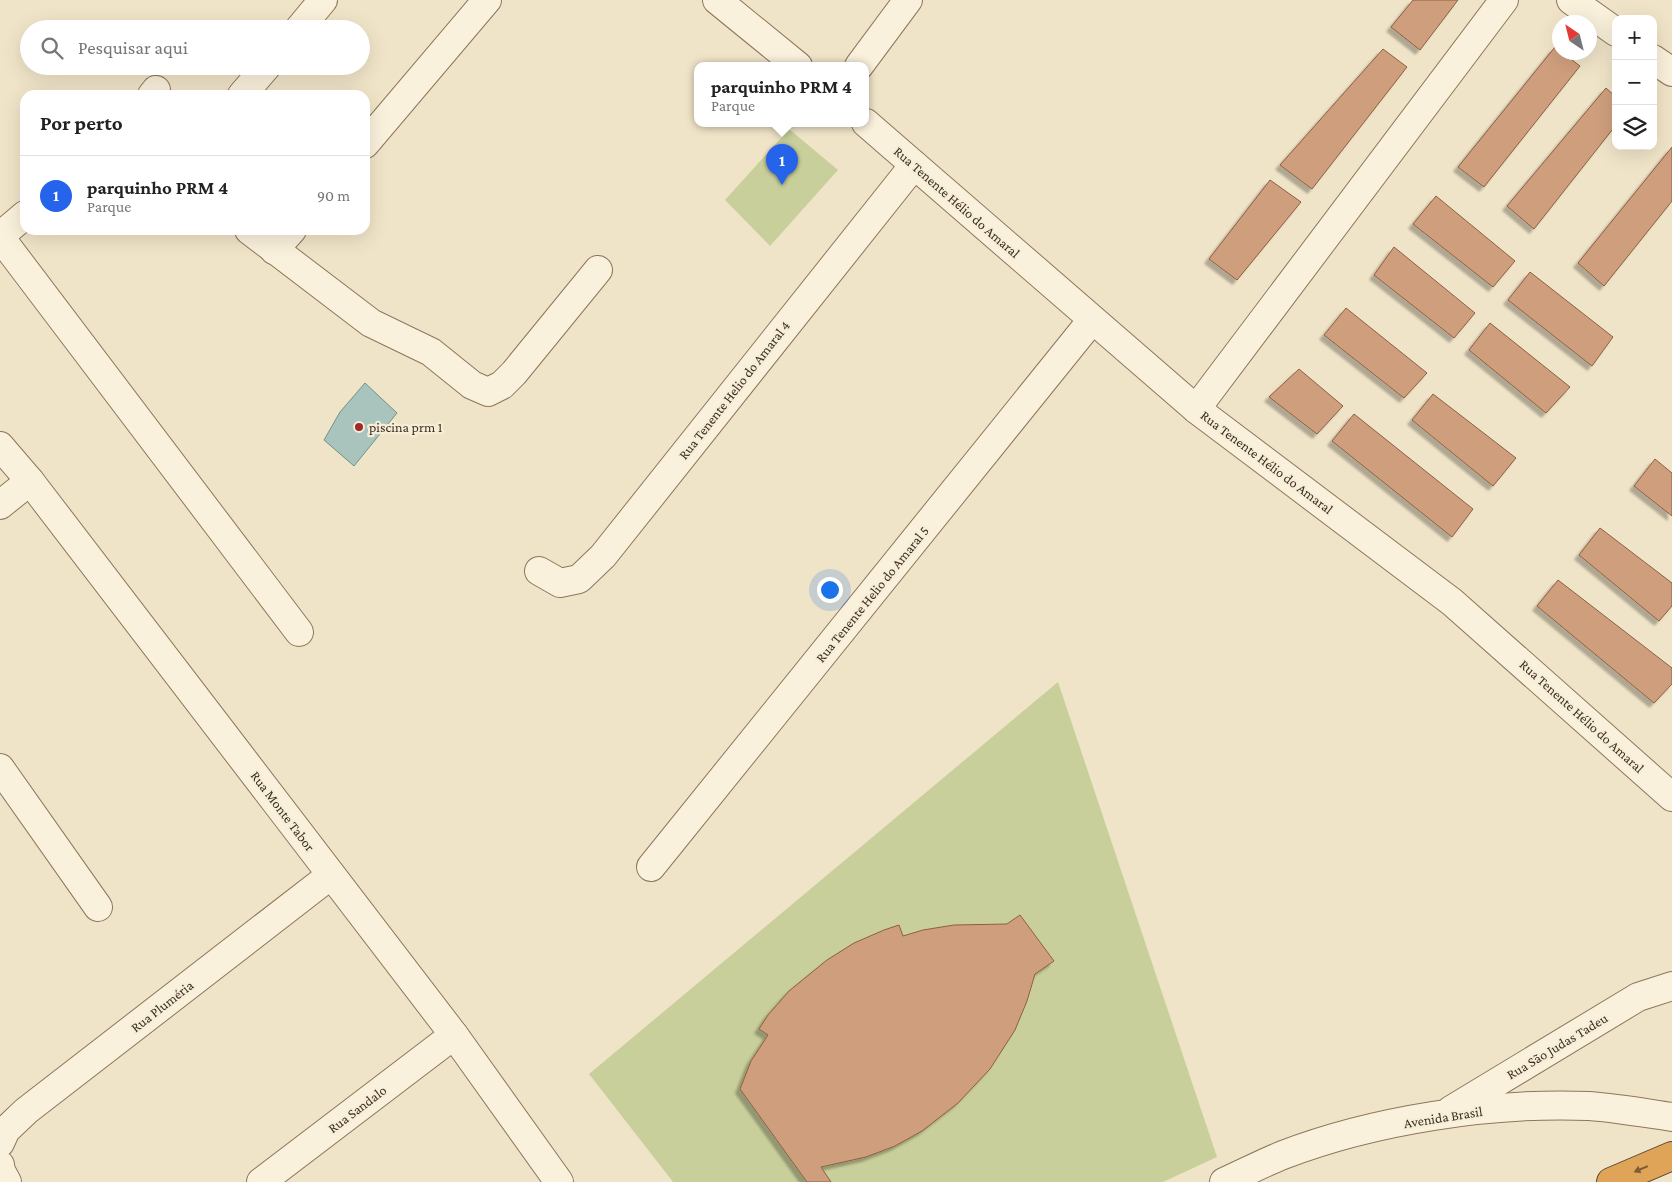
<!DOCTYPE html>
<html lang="pt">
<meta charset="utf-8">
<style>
:root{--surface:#fff;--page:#f2f2f2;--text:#222;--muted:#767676;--line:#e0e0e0;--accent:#2563eb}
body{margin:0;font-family:"Crimson Pro",serif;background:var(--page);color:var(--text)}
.controls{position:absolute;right:15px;top:15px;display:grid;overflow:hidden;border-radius:10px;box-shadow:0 5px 20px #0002}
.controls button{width:45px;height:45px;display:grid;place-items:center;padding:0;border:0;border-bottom:1px solid var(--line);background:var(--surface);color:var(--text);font:25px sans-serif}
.compass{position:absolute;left:1552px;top:15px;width:45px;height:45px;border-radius:50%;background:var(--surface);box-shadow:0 5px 20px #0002;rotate:325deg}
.you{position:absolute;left:829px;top:589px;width:18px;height:18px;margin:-12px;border:4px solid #fff;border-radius:50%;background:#1a73e8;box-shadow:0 0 0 8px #1a73e833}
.badge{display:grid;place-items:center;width:32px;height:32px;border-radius:50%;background:var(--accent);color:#fff;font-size:16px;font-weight:700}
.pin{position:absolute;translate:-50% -41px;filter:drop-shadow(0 1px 2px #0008)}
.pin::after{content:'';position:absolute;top:26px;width:18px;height:15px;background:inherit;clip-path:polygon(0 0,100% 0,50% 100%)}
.popup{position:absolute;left:694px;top:62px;width:175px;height:65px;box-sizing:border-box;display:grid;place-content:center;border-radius:10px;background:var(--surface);filter:drop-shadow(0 1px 4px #0005);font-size:16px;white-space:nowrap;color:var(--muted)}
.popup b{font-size:19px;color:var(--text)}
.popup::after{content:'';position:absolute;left:50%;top:100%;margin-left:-10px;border:10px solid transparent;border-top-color:var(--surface)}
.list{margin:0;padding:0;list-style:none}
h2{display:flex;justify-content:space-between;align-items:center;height:65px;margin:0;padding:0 20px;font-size:21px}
h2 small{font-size:16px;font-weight:400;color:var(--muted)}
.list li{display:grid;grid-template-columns:32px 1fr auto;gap:15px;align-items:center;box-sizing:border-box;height:80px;padding:0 20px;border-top:1px solid var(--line)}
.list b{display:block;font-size:19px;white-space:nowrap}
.list p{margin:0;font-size:16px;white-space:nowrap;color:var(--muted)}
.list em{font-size:16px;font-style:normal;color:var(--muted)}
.icon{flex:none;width:28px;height:28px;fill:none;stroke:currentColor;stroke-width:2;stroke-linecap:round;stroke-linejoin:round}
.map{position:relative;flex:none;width:1672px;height:1182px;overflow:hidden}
.search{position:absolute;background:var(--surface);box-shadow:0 5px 20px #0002;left:20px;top:20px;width:350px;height:55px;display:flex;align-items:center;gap:12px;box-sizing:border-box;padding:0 18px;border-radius:28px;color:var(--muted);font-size:19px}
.panel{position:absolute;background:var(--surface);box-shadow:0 5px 20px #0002;left:20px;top:90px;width:350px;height:145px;border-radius:15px}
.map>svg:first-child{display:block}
.green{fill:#c9cf9b}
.water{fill:#a9c4bc;stroke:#6f938a}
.building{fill:#cf9f7d;stroke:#8d5f41;filter:url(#shadow)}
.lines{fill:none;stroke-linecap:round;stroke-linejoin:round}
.street-casing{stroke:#8d765c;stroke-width:30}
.highway-casing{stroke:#5b4430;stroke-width:30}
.street{stroke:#faf1dc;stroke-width:28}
.highway{stroke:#e0a458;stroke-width:28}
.oneway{fill:#7e5d36}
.poi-dot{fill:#9e2a2b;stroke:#f7eed8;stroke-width:2}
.labels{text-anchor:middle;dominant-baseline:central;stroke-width:4.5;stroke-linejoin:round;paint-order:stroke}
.street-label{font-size:14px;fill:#3d2e20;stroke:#f7eed8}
.poi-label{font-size:14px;fill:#3d2e20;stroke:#f7eed8;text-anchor:start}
</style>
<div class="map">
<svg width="1672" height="1182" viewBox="0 0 1672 1182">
<defs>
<filter id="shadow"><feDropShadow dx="-4.5" dy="4.5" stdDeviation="1" flood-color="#0004"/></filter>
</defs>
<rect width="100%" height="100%" fill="#f0e4c8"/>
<g class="green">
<path d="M789 129 838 170 770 246 725 200Z"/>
<path d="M1058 682 1217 1157 1163 1182H673L589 1074Z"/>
</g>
<path class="water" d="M365 383 397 413 354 466 324 440 340 412Z"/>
<g class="building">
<path d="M1413 0H1458L1420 50 1391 27Z"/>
<path d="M1555 47 1580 66 1484 187 1458 167Z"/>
<path d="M1383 49 1407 67 1312 189 1280 165Z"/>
<path d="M1606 88 1616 97V125L1534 229 1507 206Z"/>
<path d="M1672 147V201L1604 286 1578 263Z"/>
<path d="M1270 180 1301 202 1237 280 1209 259Z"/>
<path d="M1436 196 1515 261 1493 287 1413 224Z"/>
<path d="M1394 247 1475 313 1454 338 1374 275Z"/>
<path d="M1530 272 1613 337 1592 366 1508 300Z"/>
<path d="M1346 308 1427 373 1404 398 1324 335Z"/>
<path d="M1490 323 1570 387 1546 413 1469 350Z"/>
<path d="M1299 369 1343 406 1317 434 1269 397Z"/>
<path d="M1433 394 1516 458 1493 486 1412 420Z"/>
<path d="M1354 414 1473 509 1452 537 1332 441Z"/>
<path d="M1655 459 1672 473V516L1634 486Z"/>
<path d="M1600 528 1672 583V606L1659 621 1579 555Z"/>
<path d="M1558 580 1672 668V684L1654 703 1537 606Z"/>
<path d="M1020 915 1054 961 1035 974 1027 1001 1015 1030 990 1069 958 1103 922 1131 895 1146 866 1157 821 1167 831 1182H807L740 1089 751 1061 768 1035 759 1029 768 1015 789 991 827 960 854 943 884 930 899 925 903 936 923 930 954 925 1007 924Z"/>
</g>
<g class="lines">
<g class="street-casing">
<g id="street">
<path d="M717 0 798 66"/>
<path d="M1571 0 1616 32"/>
<path d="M299 29 323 0"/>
<path d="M1653 59 1672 72"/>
<path d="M859 66 908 0"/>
<path d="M152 95 156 90"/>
<path d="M242 95 267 66"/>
<path d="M866 123 1196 409 1452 602 1672 797"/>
<path d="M365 144 487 0"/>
<path d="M249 230 371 323 431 352 472 385 488 392 502 385 514 373 598 270"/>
<path d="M0 236 25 215"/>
<path d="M0 237 299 632"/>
<path d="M274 250 292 230"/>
<path d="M1196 409 1504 0"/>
<path d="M0 446 30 481 454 1035 559 1182"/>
<path d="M0 505 30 481"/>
<path d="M539 571 560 583 579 579 603 556 914 165"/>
<path d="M0 768 98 907"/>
<path d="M651 867 1092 320"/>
<path d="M1451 1110 1638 997 1672 986"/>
<path d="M0 1143 6 1130 26 1111 331 875"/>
<path d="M0 1165 1 1171 7 1182"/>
<path d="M261 1182 454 1035"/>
<path d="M1224 1182C1244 1173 1263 1163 1283 1155 1374 1120 1492 1102 1589 1106 1617 1108 1645 1113 1672 1117"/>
</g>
</g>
<g class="highway-casing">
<path id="highway" d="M1611 1182 1672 1156"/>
</g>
<use href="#street" class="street"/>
<use href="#highway" class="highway"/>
</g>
<defs><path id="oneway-solid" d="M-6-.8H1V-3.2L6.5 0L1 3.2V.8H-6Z" transform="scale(1.25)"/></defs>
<use class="oneway" href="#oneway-solid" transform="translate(1641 1169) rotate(157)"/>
<circle class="poi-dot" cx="359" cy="427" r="5"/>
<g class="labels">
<g class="street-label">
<text transform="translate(957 202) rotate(41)">Rua Tenente Hélio do Amaral</text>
<text transform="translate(734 390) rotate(-52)">Rua Tenente Helio do Amaral 4</text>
<text transform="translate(1267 462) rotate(37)">Rua Tenente Hélio do Amaral</text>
<text transform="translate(872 594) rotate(-51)">Rua Tenente Helio do Amaral 5</text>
<text transform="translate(1582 716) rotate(42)">Rua Tenente Hélio do Amaral</text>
<text transform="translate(283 811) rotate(53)">Rua Monte Tabor</text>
<text transform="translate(162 1006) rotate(-38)">Rua Pluméria</text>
<text transform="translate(1557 1046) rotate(-31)">Rua São Judas Tadeu</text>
<text transform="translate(357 1109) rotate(-37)">Rua Sandalo</text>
<text transform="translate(1443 1117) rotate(-9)">Avenida Brasil</text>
</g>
<g class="poi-label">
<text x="369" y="427">piscina prm 1</text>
</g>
</g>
</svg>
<div class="controls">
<button>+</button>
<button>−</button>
<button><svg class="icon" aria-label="layers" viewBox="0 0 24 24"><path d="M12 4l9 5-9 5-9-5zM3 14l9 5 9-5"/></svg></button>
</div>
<svg class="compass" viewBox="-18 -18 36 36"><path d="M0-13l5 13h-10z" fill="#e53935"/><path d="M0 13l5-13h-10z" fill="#767676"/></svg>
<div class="you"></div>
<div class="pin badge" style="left:782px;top:185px">1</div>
<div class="popup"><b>parquinho PRM 4</b>Parque</div>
<div class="search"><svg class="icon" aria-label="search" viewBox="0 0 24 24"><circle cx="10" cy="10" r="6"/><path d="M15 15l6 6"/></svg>Pesquisar aqui</div>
<section class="panel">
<h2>Por perto<small></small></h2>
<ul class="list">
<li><span class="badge">1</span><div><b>parquinho PRM 4</b><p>Parque</p></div><em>90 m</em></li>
</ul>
</section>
</div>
